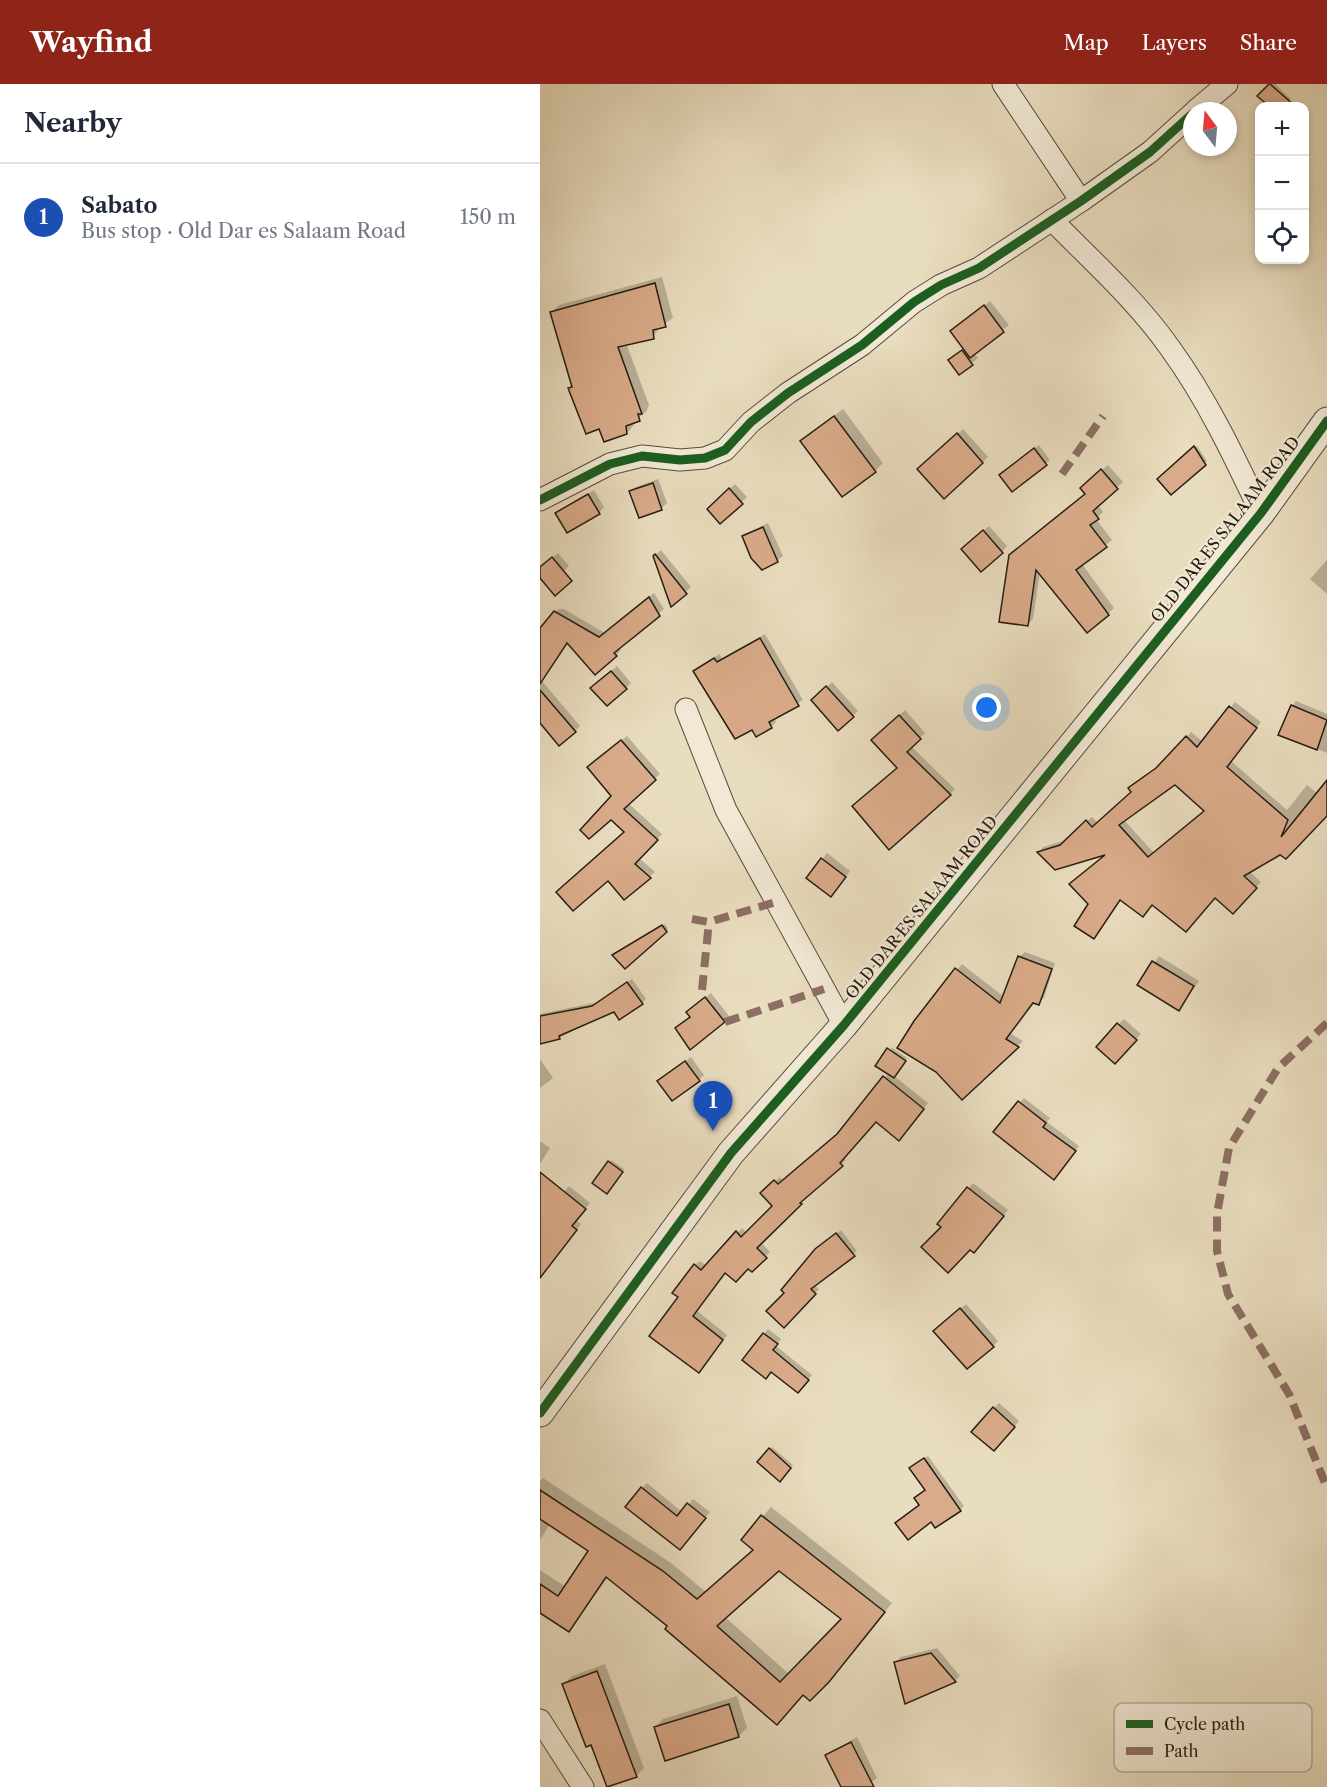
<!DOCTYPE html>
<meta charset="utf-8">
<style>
:root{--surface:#fff;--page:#f6f6f7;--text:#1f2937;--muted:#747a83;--line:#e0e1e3;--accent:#8f2418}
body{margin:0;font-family:"Libre Caslon Text",serif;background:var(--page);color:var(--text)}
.controls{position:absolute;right:18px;top:18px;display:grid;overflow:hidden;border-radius:12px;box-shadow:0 3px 9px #0003}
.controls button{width:54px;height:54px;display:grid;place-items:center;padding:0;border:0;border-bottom:2px solid var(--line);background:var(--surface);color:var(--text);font:30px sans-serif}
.compass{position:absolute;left:643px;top:18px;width:54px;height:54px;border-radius:50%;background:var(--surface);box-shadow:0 3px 9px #0003;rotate:344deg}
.you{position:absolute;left:447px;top:624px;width:21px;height:21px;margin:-15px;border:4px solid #fff;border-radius:50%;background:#1a73e8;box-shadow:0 0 0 9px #1a73e833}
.badge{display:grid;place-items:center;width:39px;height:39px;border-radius:50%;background:var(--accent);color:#fff;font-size:20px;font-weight:700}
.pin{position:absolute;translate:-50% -50px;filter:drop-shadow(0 2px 3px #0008)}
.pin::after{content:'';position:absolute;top:32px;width:21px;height:18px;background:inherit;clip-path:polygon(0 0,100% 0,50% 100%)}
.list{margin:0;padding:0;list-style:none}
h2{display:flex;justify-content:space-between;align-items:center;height:78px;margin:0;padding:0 24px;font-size:26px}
h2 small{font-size:20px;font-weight:400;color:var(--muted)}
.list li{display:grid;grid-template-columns:39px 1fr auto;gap:18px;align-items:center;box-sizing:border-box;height:108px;padding:0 24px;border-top:2px solid var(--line)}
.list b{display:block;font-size:22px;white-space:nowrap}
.list p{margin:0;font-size:20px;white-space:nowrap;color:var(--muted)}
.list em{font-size:20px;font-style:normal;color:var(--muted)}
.icon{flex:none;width:33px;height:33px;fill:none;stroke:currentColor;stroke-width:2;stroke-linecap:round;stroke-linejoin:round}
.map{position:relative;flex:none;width:787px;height:1703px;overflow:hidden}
header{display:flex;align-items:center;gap:36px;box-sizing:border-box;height:84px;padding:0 30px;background:var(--accent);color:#fff}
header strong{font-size:28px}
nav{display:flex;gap:33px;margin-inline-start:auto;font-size:21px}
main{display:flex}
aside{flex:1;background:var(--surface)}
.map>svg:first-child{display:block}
.shadow{fill:#0003;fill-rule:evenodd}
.building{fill:#daab8a;stroke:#251c11;stroke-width:1.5;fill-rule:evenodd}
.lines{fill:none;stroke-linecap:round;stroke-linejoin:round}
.minor-casing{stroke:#564c3c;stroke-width:23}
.tertiary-casing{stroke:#564c3c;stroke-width:29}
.minor{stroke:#f1e9d5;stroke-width:21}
.tertiary{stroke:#f1e9d5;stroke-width:27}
.quiet{stroke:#8d6e63;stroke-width:8;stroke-dasharray:15 8;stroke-linecap:butt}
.cycleway-casing{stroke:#f1e9d5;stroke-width:13}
.cycleway{stroke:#1b5e20;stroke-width:9}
.labels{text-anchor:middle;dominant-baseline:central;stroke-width:4.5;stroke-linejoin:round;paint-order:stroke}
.street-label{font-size:16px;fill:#251c11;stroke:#f1e9d5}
.key{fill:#f1e9d5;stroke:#b4ac9a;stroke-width:1.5}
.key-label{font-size:16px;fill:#251c11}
</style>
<header>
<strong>Wayfind</strong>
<nav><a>Map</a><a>Layers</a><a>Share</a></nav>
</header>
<main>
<aside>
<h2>Nearby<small></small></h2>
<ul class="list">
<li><span class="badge" style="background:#1a4fb4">1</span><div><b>Sabato</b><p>Bus stop · Old Dar es Salaam Road</p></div><em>150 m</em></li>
</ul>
</aside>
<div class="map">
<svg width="787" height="1703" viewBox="0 0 787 1703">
<rect width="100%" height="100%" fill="#e9ddbf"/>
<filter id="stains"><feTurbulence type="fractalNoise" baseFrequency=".00333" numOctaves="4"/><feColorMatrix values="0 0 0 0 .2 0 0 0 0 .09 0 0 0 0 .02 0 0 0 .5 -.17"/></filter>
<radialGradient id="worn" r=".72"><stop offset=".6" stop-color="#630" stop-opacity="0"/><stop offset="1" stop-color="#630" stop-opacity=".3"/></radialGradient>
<g class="shadow">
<path d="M731 0H735L751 15 744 22H731L720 12Z"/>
<path d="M122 193 133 234 120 243 113 253 86 259 109 321 106 328 93 337 94 341 87 349 60 343 30 305 33 301 11 228 19 221Z"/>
<path d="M450 217 469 241 434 269 438 274 419 289 415 271 425 264 412 247Z"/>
<path d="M303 325 343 379 335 387 270 349Z"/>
<path d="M423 345 448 373 404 413 384 380Z"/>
<path d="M499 361 510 376 473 406 465 387Z"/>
<path d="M657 362 667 377 631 408 620 395Z"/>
<path d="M568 381 583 398 558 421 563 428 556 435 572 456 542 480 574 524 568 530 500 488 493 535 487 541 470 471 547 409 548 398Z"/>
<path d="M118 395 127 419 122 424 99 430 91 408 96 403Z"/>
<path d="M195 400 207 413 181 438 169 425Z"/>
<path d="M54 406 64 423 59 429H17Z"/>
<path d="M228 439 243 472 237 477 203 452Z"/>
<path d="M449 442 467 462 462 468 428 460Z"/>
<path d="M121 466 151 503 132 520 114 472Z"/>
<path d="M18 469 29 482 24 487 0 492V484Z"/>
<path d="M787 476V510L770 495Z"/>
<path d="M114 509 124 525 78 563 81 566 76 571 28 558 2 597 40 642 35 647 0 637V546L13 530 19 525H24L65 549Z"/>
<path d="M225 550 263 616 234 634 236 638 231 643 213 644 155 588 179 570 182 574Z"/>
<path d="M77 582 91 599 86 604 57 599Z"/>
<path d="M292 598 318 627 313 632 273 616Z"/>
<path d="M756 617 787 630V669L740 650 752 622Z"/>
<path d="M695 618 721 638 691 677 747 726 767 701 778 710 787 699V732L746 773 741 769 709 787 721 798 693 828 675 812 581 815 550 819 569 768H499L503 763 526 756 552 733 558 739 621 681 651 648 663 658ZM635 699 665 727 614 769 584 736Z"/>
<path d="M365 626 385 649 371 662 415 705 410 710 359 684 333 656Z"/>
<path d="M87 652 120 690 88 719 122 750 99 774 115 788 84 814 86 748 73 712 55 678Z"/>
<path d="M287 769 310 787 296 806 268 793Z"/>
<path d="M125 840 128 845 86 883 76 869Z"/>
<path d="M485 868 515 879 504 914 498 920 494 918 470 949 483 957 423 1013 375 938 422 880 464 913 479 873Z"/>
<path d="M619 872 659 897 639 925 599 901Z"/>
<path d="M92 895 106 915 102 919 74 926 19 954 0 958V930L58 918Z"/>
<path d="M171 909 189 932 184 937 152 932 154 923Z"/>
<path d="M584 935 601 950 580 972 579 940Z"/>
<path d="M351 963 367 974 354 992 388 1019 364 1051 336 1037 304 1073 306 1076 264 1113 221 1158 230 1168 212 1186 208 1183 186 1187 156 1226 187 1251 163 1282 140 1213 155 1181 160 1177 167 1182 202 1144 207 1149 234 1122 227 1104 240 1093 243 1097 301 1048 349 989Z"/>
<path d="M151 973 164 991 159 996 119 997Z"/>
<path d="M0 975 13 994 0 1004Z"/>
<path d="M484 1014 510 1034 507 1038 539 1062 518 1089 480 1018Z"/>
<path d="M0 1057 10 1064 0 1080Z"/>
<path d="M71 1076 84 1085 69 1105 54 1099Z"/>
<path d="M433 1099 468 1126 439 1162 399 1140Z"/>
<path d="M29 1102 50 1119 36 1136 41 1140 26 1160 0 1149V1138Z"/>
<path d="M301 1146 317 1167 274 1201 279 1205 244 1242 281 1162Z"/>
<path d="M426 1220 458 1257 453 1262 401 1242Z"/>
<path d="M228 1245 241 1255 236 1262 272 1291 262 1303 232 1287 224 1250Z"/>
<path d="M459 1319 479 1337 459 1360 454 1324Z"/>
<path d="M232 1363 253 1381 240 1396 219 1378Z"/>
<path d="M388 1372 424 1422 420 1426 381 1421 387 1406 375 1380Z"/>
<path d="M3 1394 131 1479 166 1508 215 1465 203 1456 231 1423 352 1519 297 1588 264 1609 245 1631 68 1493 29 1546 0 1527V1486L26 1503 50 1466 10 1440 0 1456V1397ZM239 1485 303 1535 249 1590 185 1533Z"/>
<path d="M107 1399 142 1428 153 1415 170 1428 145 1459 102 1404Z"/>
<path d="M397 1564 420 1592 415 1597 356 1578 361 1573Z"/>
<path d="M65 1580 104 1684 96 1692 52 1659 24 1600 32 1592Z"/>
<path d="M197 1612 207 1644 199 1652 126 1675 115 1643 123 1635Z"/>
<path d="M317 1653 337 1694 325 1703H303L287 1671Z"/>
</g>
<g class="building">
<path d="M729 0H730L755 22H729L717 12Z"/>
<path d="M115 199 126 243 113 246 114 255 78 263 102 330H98L100 337 86 342 87 350 64 358 59 345 46 350 28 304 32 303 10 228Z"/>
<path d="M444 221 464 248 430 274 410 247Z"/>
<path d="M422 266 433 281 419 291 408 276Z"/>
<path d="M294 332 336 388 302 413 260 357Z"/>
<path d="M417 349 443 379 404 415 377 385Z"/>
<path d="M654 362 666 381 631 411 617 395Z"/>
<path d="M494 364 507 381 472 408 459 391Z"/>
<path d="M561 385 578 405 553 427 559 435 550 441 567 463 536 486 569 531 547 549 496 486 488 542 459 538 469 471 545 410 540 404Z"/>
<path d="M113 399 122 426 99 434 89 407Z"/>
<path d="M189 404 203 420 180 440 167 425Z"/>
<path d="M48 410 60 430 27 449 15 429Z"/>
<path d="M223 443 238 478 222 486 211 474 202 452Z"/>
<path d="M443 446 463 469 441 488 421 465Z"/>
<path d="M115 470 147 510 131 523 113 472Z"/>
<path d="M12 473 32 497 15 512 0 494V483Z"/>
<path d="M109 513 120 532 74 569 77 572 55 591 27 559 0 600V544L14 527 59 553Z"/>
<path d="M220 554 259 622 229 638 232 644 216 653 212 646 195 655 153 587 174 574 177 578Z"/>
<path d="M71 587 87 605 67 622 50 604Z"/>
<path d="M286 602 314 633 298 647 271 616Z"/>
<path d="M0 606 36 648 19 662 0 639Z"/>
<path d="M751 621 787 636 777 666 738 651Z"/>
<path d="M689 622 717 644 687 683 748 736 741 753 787 696V732L746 775 740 771 704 792 717 804 693 830 675 814 646 848 612 821 603 833 580 816 554 855 534 842 548 820 529 800 565 771 515 786 497 768 520 761 546 736 552 743 591 708 588 704 616 684 646 652 657 663ZM635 701 664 727 608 773 579 741Z"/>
<path d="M359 631 381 655 367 668 411 711 349 766 312 722 357 684 331 656Z"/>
<path d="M81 656 116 696 84 725 118 756 95 780 111 794 84 816 68 797 33 827 16 808 84 748 71 736 49 755 40 746 71 712 47 683Z"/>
<path d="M281 774 306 793 291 813 266 794Z"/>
<path d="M122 841 127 848 85 885 72 871Z"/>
<path d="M478 872 512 885 499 921 493 919 466 955 479 963 422 1016 396 988 357 964 374 937 415 884 460 919Z"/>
<path d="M612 877 654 902 639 927 597 901Z"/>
<path d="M87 898 103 920 79 936 74 928 19 952 20 955 0 960V932L52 922Z"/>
<path d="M165 913 185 938 150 966 135 944 150 933 146 928Z"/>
<path d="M577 939 597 956 575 980 556 963Z"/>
<path d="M347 964 366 977 354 994 335 982Z"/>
<path d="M145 977 160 997 132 1017 117 997Z"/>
<path d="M343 992 384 1025 359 1057 336 1038 300 1079 303 1082 260 1119 262 1120 217 1164 227 1174 212 1188 208 1185 196 1198 185 1189 153 1232 183 1256 159 1289 109 1252 138 1213 132 1209 154 1180 161 1186 196 1147 201 1153 232 1122 220 1109 234 1096 238 1100 297 1050Z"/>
<path d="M478 1017 506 1039 503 1043 536 1067 514 1096 453 1048Z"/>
<path d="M68 1077 83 1088 67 1110 52 1099Z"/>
<path d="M0 1088 46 1125 32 1142 37 1146 0 1194Z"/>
<path d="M427 1103 464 1132 434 1169 430 1166 408 1189 381 1163 401 1143 397 1140Z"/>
<path d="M296 1149 315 1172 271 1205 276 1210 244 1244 226 1227 244 1209 241 1206 275 1165Z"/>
<path d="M420 1224 454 1263 427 1285 393 1247Z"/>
<path d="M223 1249 238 1260 233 1266 269 1296 258 1309 231 1288 226 1295 202 1276Z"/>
<path d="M453 1323 475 1343 454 1367 431 1348Z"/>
<path d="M229 1364 251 1384 240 1398 217 1378Z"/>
<path d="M384 1374 421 1427 395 1444 391 1438 368 1456 355 1439 379 1421 374 1414 385 1406 369 1384Z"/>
<path d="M101 1403 137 1432 147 1419 166 1434 140 1466 85 1423Z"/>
<path d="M0 1406 123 1487 157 1515 213 1466 201 1456 221 1431 345 1528 289 1598 270 1617 263 1611 237 1641 125 1545 127 1542 66 1493 29 1548 0 1529V1500L18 1512 48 1467 0 1435ZM239 1487 301 1535 240 1598 177 1542Z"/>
<path d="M391 1569 416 1598 365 1620 354 1578Z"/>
<path d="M57 1587 97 1693 67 1703 51 1661 46 1663 22 1600Z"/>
<path d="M189 1620 199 1653 125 1677 114 1643Z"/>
<path d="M311 1658 334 1703H301L285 1671Z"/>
</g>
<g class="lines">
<g class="minor-casing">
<g id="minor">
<path d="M463 0 541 117"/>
<path d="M655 27 687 0"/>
<path d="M512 136C552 177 597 217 630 264 667 315 694 372 721 429"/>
<path d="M0 416 70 380 102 372 140 376 165 374 185 366 211 338 248 309 322 261 374 218 401 201 439 184 541 117 610 68 652 30"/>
<path d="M146 625 186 726 304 941"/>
<path d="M0 1636 43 1703"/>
</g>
</g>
<g class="tertiary-casing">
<path id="tertiary" d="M0 1329 191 1069 304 941 721 429 787 337"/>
</g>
<use href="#minor" class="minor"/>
<use href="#tertiary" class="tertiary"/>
<g class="quiet">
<path d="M522 390 563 332"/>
<path d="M152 835 169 838 236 818"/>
<path d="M162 906 169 838"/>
<path d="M185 938 284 905"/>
<path d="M787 939 738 984 689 1064 677 1130V1167L688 1210 749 1310 787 1404"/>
</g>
<g class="cycleway-casing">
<g id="cycleway">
<path d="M0 416 70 380 102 372 140 376 165 374 185 366 211 338 248 309 322 261 374 218 401 201 439 184 541 117 610 68 652 30"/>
<path d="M0 1329 191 1069 304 941 721 429 787 337"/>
</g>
</g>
<use href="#cycleway" class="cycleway"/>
</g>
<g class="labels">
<g class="street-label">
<text transform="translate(685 445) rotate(-52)">OLD DAR ES SALAAM ROAD</text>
<text transform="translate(381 823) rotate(-51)">OLD DAR ES SALAAM ROAD</text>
</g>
</g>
<rect x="574" y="1619" width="198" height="69" rx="9" class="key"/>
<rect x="586" y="1636" width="27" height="8" fill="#1b5e20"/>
<rect x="586" y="1663" width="27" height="8" fill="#8d6e63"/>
<g class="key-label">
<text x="624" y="1646">Cycle path</text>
<text x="624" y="1673">Path</text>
</g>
<rect width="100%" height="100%" filter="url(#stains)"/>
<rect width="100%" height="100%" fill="url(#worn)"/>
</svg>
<div class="controls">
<button>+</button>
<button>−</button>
<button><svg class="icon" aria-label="locate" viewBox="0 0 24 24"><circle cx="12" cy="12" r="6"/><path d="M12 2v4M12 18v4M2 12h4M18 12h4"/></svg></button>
</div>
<svg class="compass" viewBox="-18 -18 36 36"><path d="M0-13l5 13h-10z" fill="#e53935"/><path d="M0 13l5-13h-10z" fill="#747a83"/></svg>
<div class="you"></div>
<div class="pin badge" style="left:173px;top:1047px;background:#1a4fb4">1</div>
</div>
</main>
